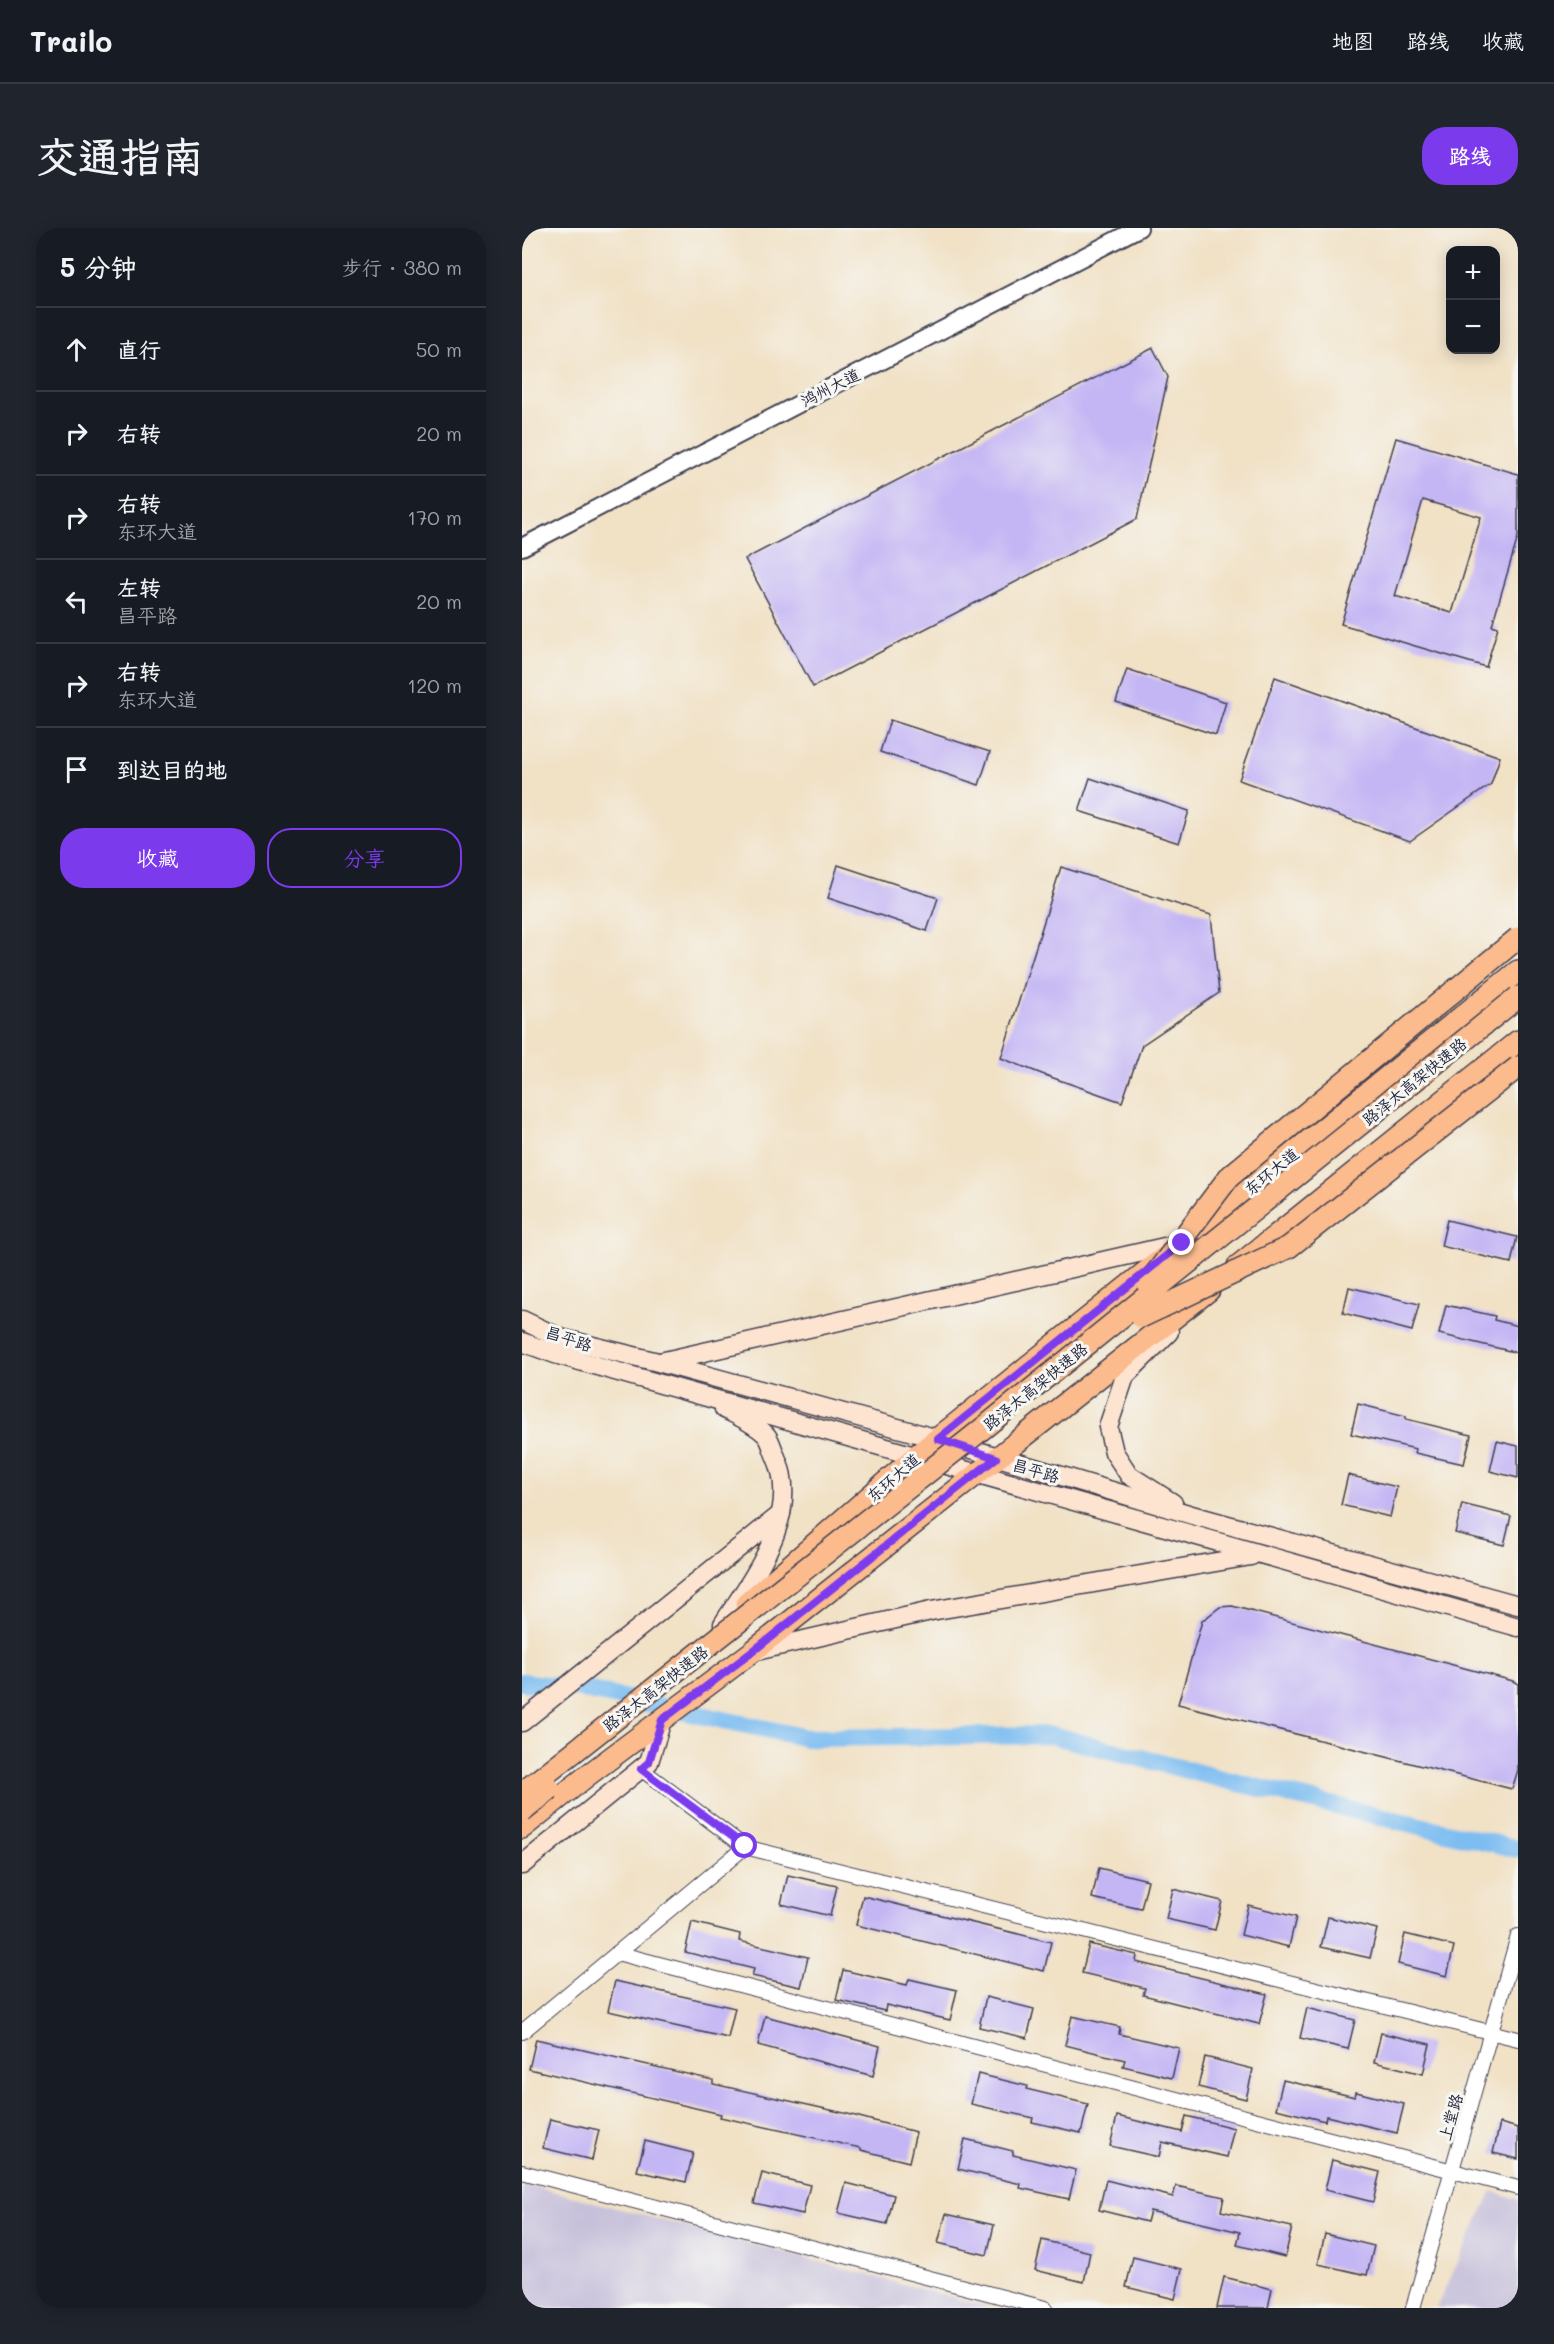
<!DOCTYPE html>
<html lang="zh">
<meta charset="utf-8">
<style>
:root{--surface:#171b24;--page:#20242c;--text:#f1f3f6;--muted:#9ea1a6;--line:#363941;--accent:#7c3aed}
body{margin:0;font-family:Mali,"LXGW WenKai TC",sans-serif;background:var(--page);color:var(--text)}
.controls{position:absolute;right:18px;top:18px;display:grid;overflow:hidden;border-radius:12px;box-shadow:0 3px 15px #0003}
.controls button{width:54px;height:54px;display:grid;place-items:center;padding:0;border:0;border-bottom:2px solid var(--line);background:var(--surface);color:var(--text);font:30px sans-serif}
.stop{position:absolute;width:18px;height:18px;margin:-14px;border:4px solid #7c3aed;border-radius:50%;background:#fff}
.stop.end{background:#7c3aed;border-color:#fff;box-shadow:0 2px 6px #0008}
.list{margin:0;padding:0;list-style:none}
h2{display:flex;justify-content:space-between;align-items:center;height:78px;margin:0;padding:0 24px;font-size:26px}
h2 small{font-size:20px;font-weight:400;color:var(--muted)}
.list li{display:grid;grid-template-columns:39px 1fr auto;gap:18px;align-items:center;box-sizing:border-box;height:84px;padding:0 24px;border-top:2px solid var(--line)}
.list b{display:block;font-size:22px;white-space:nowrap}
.list p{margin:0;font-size:20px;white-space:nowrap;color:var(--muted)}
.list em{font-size:20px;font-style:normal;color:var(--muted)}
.actions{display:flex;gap:12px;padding:18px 24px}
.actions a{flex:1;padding:14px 0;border:2px solid var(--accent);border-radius:24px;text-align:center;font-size:21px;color:var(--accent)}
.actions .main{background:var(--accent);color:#fff}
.icon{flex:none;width:33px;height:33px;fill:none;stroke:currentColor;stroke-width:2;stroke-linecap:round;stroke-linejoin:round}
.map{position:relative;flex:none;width:996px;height:2080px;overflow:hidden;border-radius:24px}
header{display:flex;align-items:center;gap:36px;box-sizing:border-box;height:84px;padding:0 30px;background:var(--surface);border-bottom:2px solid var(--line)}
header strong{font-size:28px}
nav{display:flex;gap:33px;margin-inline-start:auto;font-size:21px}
.intro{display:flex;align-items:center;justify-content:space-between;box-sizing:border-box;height:144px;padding:0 36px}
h1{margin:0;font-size:42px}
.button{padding:15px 27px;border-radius:24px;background:var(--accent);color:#fff;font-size:21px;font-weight:700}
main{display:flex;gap:36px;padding:0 36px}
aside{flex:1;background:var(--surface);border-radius:24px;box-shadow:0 3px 15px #0003}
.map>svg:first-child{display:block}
.industrial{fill:#c6c0da}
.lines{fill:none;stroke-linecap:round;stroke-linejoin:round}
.canal{stroke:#7dbdf1;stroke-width:18}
.building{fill:#c4b6f4;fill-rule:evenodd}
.minor-casing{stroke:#413f50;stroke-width:16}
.tertiary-casing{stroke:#413f50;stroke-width:20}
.secondary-casing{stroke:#413f50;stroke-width:21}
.primary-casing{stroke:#413f50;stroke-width:24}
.minor{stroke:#fff;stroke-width:14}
.tertiary{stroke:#fff;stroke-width:16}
.secondary{stroke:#fde4d1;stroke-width:18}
.primary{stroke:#fbbb8d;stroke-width:21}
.trunk-bridge-casing{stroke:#413f50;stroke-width:24;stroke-linecap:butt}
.trunk-bridge{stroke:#fbbb8d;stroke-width:21}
.route{stroke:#7c3aed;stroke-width:8}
.labels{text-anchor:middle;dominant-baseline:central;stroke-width:6;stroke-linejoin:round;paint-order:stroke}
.street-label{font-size:16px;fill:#22223b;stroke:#f6f6f2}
</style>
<header>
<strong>Trailo</strong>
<nav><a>地图</a><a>路线</a><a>收藏</a></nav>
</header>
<div class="intro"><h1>交通指南</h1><a class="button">路线</a></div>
<main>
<aside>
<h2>5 分钟<small>步行 · 380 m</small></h2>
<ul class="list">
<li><svg class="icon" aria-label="ahead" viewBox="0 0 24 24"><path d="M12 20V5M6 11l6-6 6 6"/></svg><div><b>直行</b></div><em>50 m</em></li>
<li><svg class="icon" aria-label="right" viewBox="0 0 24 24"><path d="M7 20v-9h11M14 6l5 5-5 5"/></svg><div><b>右转</b></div><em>20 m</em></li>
<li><svg class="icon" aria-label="right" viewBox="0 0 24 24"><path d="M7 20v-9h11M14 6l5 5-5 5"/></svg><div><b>右转</b><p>东环大道</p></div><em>170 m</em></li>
<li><svg class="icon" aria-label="left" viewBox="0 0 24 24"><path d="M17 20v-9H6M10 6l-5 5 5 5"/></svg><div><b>左转</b><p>昌平路</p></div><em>20 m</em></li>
<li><svg class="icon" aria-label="right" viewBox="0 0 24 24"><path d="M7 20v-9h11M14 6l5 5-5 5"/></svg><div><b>右转</b><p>东环大道</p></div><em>120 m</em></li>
<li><svg class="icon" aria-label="arrive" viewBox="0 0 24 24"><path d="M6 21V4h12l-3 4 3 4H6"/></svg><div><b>到达目的地</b></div></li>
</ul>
<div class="actions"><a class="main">收藏</a><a>分享</a></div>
</aside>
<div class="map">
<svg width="996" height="2080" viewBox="0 0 996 2080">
<rect width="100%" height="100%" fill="#f6f6f2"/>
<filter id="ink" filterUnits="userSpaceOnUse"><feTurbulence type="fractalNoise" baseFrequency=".0167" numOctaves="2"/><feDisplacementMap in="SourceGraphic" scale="12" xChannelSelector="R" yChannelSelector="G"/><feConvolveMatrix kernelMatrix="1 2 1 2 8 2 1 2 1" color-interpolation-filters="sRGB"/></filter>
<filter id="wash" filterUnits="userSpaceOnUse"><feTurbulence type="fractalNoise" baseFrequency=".008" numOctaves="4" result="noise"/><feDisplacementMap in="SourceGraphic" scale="24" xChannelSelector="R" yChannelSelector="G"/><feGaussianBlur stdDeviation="1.35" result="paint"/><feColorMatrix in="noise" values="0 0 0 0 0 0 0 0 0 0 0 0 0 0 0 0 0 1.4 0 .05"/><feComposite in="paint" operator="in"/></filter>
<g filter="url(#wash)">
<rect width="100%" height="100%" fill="#f1e1c5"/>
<g class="industrial">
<path d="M0 1955 471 2080H0Z"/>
<path d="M970 1963 996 1971V2080H914Z"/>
</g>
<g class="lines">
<g class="canal">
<path d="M0 1454 30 1458"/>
<path d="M54 1460 285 1510 529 1507 712 1554 996 1621"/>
</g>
</g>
<g id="blocks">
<g class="building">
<path d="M631 120 646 149 615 291 291 459 223 331Z"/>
<path d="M874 210 996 246V309L970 397 976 399 964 439 819 396ZM901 272 959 289 930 385 873 368Z"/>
<path d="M605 441 704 474 694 507 594 474Z"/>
<path d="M753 449 978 529 969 556 888 613 717 552Z"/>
<path d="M368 492 468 524 457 557 358 524Z"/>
<path d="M568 550 667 583 657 615 557 583Z"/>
<path d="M316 637 416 670 405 703 306 670Z"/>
<path d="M539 639 689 687 697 765 620 817 600 874 520 846 479 830Z"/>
<path d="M925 992 995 1009 989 1035 919 1018Z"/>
<path d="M827 1059 897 1076 890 1103 821 1085Z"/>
<path d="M924 1077 973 1088 972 1092 996 1098V1125L917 1106Z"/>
<path d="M836 1176 884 1188V1191L949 1207 942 1236 893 1225 894 1221 829 1206Z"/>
<path d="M975 1213 996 1218V1250L968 1243Z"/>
<path d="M826 1247 875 1259 868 1289 819 1277Z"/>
<path d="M940 1276 989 1288 982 1317 933 1305Z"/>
<path d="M710 1378 991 1453 996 1456V1542L990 1561 656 1476 680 1393 698 1379Z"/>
<path d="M577 1640 626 1652 619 1681 570 1670Z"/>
<path d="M266 1647 315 1658 308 1688 259 1676Z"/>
<path d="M651 1661 700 1673 693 1702 644 1691Z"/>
<path d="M341 1668 529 1714 522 1743 334 1697Z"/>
<path d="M726 1677 774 1689 767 1719 719 1707Z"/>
<path d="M806 1689 855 1701 848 1730 799 1719Z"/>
<path d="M170 1694 218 1706 217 1713 286 1729 279 1759 230 1748 232 1741 163 1724Z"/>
<path d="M883 1706 932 1718 925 1748 876 1736Z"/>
<path d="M567 1716 615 1727 614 1734 745 1766 737 1796 621 1767 623 1760 560 1745Z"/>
<path d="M321 1742 385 1757 387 1751 435 1762 428 1792 364 1777 363 1783 314 1772Z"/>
<path d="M93 1753 213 1780 206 1810 86 1783Z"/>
<path d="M464 1769 512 1781 505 1810 457 1799Z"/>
<path d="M785 1780 833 1792 826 1821 778 1810Z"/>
<path d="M243 1788 358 1818 351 1848 236 1817Z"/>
<path d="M550 1788 598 1799 597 1806 657 1820 650 1850 601 1838 603 1832 543 1817Z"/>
<path d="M859 1805 908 1816 901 1846 852 1834Z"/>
<path d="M14 1811 191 1852V1856L322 1885 394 1904 387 1934 339 1922V1920L198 1889 199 1886 7 1841Z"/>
<path d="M683 1829 731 1841 724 1871 676 1859Z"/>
<path d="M456 1846 505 1858 504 1861 566 1876 559 1905 510 1894 511 1890 449 1876Z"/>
<path d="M761 1852 833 1869 834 1864 882 1876 875 1905 804 1888 803 1893 754 1881Z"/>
<path d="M595 1888 660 1904 664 1888 712 1900 705 1929 640 1914 637 1929 588 1918Z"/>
<path d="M28 1891 77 1902 70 1932 21 1920Z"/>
<path d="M978 1895 996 1900V1931L971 1925Z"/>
<path d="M443 1911 491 1923V1927L554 1942 547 1971 498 1960 499 1956 436 1941Z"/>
<path d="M123 1913 171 1925 164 1954 115 1943Z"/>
<path d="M810 1932 858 1944 851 1974 803 1962Z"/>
<path d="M240 1945 288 1957 281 1986 232 1975Z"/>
<path d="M584 1952 651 1969 654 1958 702 1969 699 1983 770 1999 763 2029 715 2017 718 2004 628 1983 625 1994 577 1982Z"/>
<path d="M324 1955 372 1967 365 1996 316 1985Z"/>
<path d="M424 1986 472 1997 465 2027 416 2015Z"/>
<path d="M803 2006 852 2018 845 2047 796 2036Z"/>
<path d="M520 2012 568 2024 562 2054 513 2042Z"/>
<path d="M611 2029 660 2041 653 2071 604 2059Z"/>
<path d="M702 2049 750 2061 746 2080H695Z"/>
</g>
</g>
</g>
<g filter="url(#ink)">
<use href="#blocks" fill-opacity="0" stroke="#413f50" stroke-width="1.5"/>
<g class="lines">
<g class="minor-casing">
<g id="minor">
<path d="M119 1541 223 1619 996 1811"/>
<path d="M95 1725 996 1960"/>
<path d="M0 1804 223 1619"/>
<path d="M0 1944 523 2080"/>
<path d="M891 2080 996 1708"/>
</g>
</g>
<g class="tertiary-casing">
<path id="tertiary" d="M0 319 617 0"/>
</g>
<g class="secondary-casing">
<g id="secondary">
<path d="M0 1092 38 1110 136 1134 416 1211 670 1287 996 1377"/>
<path d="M647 1104 603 1148 586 1199 592 1224 607 1247 651 1275"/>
<path d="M0 1114 33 1126 996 1399"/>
<path d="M138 1134 660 1015"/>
<path d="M201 1396C231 1349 280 1287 254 1229 251 1223 249 1213 245 1208 237 1198 213 1186 202 1181"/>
<path d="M230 1424 409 1383 729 1328"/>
<path d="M0 1494 259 1286"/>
<path d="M0 1637 127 1534 140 1492"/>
</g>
</g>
<g class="primary-casing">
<g id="primary">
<path d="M665 1011 996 743"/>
<path d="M716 1038 996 813"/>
<path d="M224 1376 395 1227 641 1030"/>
<path d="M0 1600 66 1547 230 1424 687 1062"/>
</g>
</g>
<use href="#minor" class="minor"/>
<use href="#tertiary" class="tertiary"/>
<use href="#secondary" class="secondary"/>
<use href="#primary" class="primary"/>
<g class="trunk-bridge-casing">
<g id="trunk-bridge">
<path d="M626 1056 707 949 996 710"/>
<path d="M619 1089 767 1019 996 839"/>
<path d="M0 1565 449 1210 996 769"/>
<path d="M0 1584 28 1561"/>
</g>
</g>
<use href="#trunk-bridge" class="trunk-bridge"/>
</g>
</g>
<g class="lines" filter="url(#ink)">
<path class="route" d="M223 1618 119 1541 127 1534 140 1492 230 1424 474 1230 416 1211 660 1015"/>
</g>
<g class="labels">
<g class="street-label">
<text transform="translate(308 159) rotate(-27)">鸿州大道</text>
<text transform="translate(892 853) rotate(-39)">路泽太高架快速路</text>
<text transform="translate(749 943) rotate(-39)">东环大道</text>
<text transform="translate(47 1110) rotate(18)">昌平路</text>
<text transform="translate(513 1158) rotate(-39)">路泽太高架快速路</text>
<text transform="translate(514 1242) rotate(16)">昌平路</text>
<text transform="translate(371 1249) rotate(-41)">东环大道</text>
<text transform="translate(133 1460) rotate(-38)">路泽太高架快速路</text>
<text transform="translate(928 1889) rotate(-74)">上堂路</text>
</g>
</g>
</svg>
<div class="controls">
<button>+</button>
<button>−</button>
</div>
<div class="stop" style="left:223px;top:1618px"></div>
<div class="stop end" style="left:660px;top:1015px"></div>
</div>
</main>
